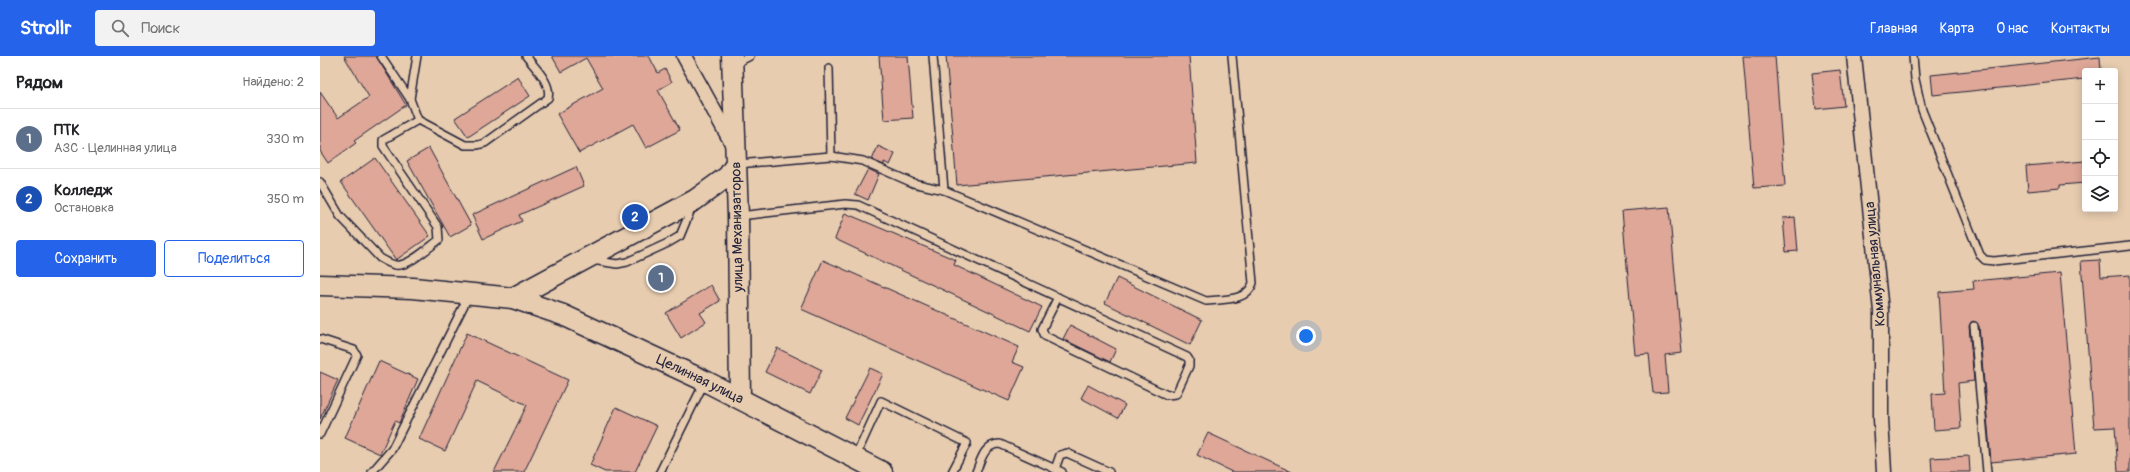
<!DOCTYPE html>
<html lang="ru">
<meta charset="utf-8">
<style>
:root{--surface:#fff;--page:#f2f2f2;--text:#202124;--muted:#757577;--line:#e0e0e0;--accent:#2563eb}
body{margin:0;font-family:Pangolin,sans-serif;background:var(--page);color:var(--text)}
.controls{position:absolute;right:12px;top:12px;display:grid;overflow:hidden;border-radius:4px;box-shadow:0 2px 10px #0003}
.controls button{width:36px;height:36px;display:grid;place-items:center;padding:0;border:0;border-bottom:1px solid var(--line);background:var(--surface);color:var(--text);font:20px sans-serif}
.you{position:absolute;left:986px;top:280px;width:14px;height:14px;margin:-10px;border:3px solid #fff;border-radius:50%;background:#1a73e8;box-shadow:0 0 0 6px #1a73e833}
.badge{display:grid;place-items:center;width:26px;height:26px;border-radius:50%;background:var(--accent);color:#fff;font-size:13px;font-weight:700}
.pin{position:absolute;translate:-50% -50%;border:2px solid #fff;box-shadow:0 1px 4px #0006}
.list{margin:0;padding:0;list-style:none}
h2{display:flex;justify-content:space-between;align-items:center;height:52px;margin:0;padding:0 16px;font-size:17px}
h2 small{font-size:13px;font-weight:400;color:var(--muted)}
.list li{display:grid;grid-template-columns:26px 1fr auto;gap:12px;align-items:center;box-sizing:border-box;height:60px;padding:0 16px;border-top:1px solid var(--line)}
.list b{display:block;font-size:15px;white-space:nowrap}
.list p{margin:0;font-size:13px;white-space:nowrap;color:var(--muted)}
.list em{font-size:13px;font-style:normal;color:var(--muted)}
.actions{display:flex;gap:8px;padding:12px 16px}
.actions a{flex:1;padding:9px 0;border:1px solid var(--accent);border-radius:4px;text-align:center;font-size:14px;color:var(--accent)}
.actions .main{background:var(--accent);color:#fff}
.icon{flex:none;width:22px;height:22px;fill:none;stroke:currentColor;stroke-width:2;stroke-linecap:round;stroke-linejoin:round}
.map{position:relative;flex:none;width:1810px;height:416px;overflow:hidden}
header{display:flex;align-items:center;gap:24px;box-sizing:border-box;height:56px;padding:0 20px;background:var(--accent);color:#fff}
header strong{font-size:19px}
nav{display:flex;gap:22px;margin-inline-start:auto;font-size:14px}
.search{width:280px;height:36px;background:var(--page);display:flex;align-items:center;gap:10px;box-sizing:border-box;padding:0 14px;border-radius:4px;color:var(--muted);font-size:15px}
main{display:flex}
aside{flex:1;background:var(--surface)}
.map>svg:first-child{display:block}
.building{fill:#dea797;stroke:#22223b}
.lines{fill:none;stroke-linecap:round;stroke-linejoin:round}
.lane-casing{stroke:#22223b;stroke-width:10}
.street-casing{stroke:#22223b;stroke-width:17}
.secondary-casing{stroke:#22223b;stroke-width:23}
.lane{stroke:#e7ccaf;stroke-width:7}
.street{stroke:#e7ccaf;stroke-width:14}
.secondary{stroke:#e7ccaf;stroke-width:20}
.labels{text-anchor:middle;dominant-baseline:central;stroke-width:3;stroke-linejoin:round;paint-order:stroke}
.street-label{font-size:14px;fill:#22223b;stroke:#e7ccaf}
</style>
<header>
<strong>Strollr</strong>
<div class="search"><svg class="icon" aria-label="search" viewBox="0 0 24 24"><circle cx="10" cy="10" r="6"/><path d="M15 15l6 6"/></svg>Поиск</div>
<nav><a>Главная</a><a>Карта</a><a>О нас</a><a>Контакты</a></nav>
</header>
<main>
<aside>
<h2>Рядом<small>Найдено: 2</small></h2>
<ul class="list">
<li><span class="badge" style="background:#5c6f8a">1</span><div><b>ПТК</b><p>АЗС · Целинная улица</p></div><em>330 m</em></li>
<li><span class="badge" style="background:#1a4fb4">2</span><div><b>Колледж</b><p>Остановка</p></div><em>350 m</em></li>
</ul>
<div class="actions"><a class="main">Сохранить</a><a>Поделиться</a></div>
</aside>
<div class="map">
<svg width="1810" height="416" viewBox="0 0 1810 416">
<rect width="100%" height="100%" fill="#e7ccaf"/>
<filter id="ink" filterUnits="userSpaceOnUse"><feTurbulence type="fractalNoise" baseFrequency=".025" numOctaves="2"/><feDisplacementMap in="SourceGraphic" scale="8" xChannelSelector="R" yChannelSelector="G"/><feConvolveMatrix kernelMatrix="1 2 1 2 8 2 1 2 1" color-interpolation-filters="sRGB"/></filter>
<g filter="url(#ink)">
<g class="building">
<path d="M24 0H56L86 49 34 85 36 87 8 107 0 95V36L18 62 49 41Z"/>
<path d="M232 0H329L338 17 345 13 352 26 338 34 360 74 326 92 313 68 259 97 237 58 283 32 266 2 241 16Z"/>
<path d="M559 0H588L593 62 564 64Z"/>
<path d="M626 0H869L877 107 637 129Z"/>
<path d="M1423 0H1455L1465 130 1434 132Z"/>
<path d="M1780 1 1781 15H1765V23L1613 39 1611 19Z"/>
<path d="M1520 14 1524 50 1496 53 1492 17Z"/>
<path d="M198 21 210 40 148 81 135 62Z"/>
<path d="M558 90 575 98 570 109 564 106V109L552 104Z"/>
<path d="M109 92 151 169 130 181 87 105Z"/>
<path d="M55 102 110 180 76 204 21 126Z"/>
<path d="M1765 105V127L1740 129V132L1708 135 1706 110Z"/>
<path d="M256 111 264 130 199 159 202 165 163 183 152 159Z"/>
<path d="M548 113 559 118 548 144 535 138Z"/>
<path d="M1349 151 1362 297 1345 299 1348 336 1333 337 1329 298 1315 299 1302 155Z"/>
<path d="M525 157 636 204 634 209 722 251 710 275 515 183Z"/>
<path d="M1475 161 1478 195 1466 196 1463 162Z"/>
<path d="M503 204 699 291 692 306 704 311 689 345 481 253Z"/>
<path d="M1780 204 1781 221 1810 219V416H1798L1795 371 1774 372 1761 205Z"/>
<path d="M1740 217 1756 398 1671 406 1659 270 1654 265 1651 266 1649 270 1654 325 1638 327 1641 372 1614 374 1612 338 1625 337 1619 236 1654 233 1653 225Z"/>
<path d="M797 222 882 264 870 289 785 247Z"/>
<path d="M391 229 400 245 380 257 386 266 361 282 346 257Z"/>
<path d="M750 269 796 293 790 306 743 283Z"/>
<path d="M147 277 248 324 204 416H174L207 349 157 325 125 395 99 383Z"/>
<path d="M457 292 502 314 490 338 445 316Z"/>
<path d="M59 305 98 323 79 367 75 365 60 398 25 382Z"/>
<path d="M550 312 563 318 538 369 525 362Z"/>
<path d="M0 316 18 324 0 363Z"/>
<path d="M768 329 805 349 798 362 761 342Z"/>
<path d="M296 351 337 370 315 416H285L270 409Z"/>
<path d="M888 377 972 416H912L877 399Z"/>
<path d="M1649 400 1650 416H1612L1611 402Z"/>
</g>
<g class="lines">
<g class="lane-casing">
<g id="lane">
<path d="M61 0 90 43"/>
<path d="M613 0 624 134"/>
<path d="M1593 0 1595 23 1602 54 1660 199 1665 204 1674 205 1810 190"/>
<path d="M414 8 430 0"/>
<path d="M509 12 511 100"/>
<path d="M98 64 145 89H158L165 87 228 42C232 27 215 12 206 0"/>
<path d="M418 108 511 100 543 105 593 127 624 134 886 245C902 243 927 246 933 227L912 0"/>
<path d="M0 126 20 160 60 202C65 205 70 208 75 209 87 212 109 191 119 184L118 171 63 90V84L98 64 90 43 97 0"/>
<path d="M419 160 525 148 538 149 867 301 869 304V310L856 338 847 339 725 280 722 273 738 241"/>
<path d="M272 204 297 208 307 206 348 187 360 180 372 151"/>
<path d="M1654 270 1667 416"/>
<path d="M0 283 34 294 37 299 0 378"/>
<path d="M535 402 561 345 647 387 632 416"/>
<path d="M735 413 740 399 747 397 789 416"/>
<path d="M52 416 72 393 149 239"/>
<path d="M340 416 384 327"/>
<path d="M656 416C661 404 664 388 680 388L742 416"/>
</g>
</g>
<g class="street-casing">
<g id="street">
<path d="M364 0 414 91"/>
<path d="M1534 0 1561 255V363L1564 416"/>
</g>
</g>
<g class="secondary-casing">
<g id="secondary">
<path d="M412 0 418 160 420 342"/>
<path d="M0 229 93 232 193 242 243 259 385 325 562 416"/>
<path d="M193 242 375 144 408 120 416 108"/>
</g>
</g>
<use href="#lane" class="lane"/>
<use href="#street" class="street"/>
<use href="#secondary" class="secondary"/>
</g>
</g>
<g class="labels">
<g class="street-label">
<text transform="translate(417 171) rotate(-91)">улица Механизаторов</text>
<text transform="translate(1555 208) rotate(-95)">Коммунальная улица</text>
<text transform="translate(380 323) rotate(26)">Целинная улица</text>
</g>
</g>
</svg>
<div class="controls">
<button>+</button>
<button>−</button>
<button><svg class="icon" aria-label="locate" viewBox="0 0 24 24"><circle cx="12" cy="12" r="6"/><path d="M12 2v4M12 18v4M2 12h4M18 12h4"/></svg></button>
<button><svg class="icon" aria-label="layers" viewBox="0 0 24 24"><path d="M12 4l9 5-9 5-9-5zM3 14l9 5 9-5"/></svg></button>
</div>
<div class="you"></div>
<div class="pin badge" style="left:341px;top:222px;background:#5c6f8a">1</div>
<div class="pin badge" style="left:315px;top:161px;background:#1a4fb4">2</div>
</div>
</main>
